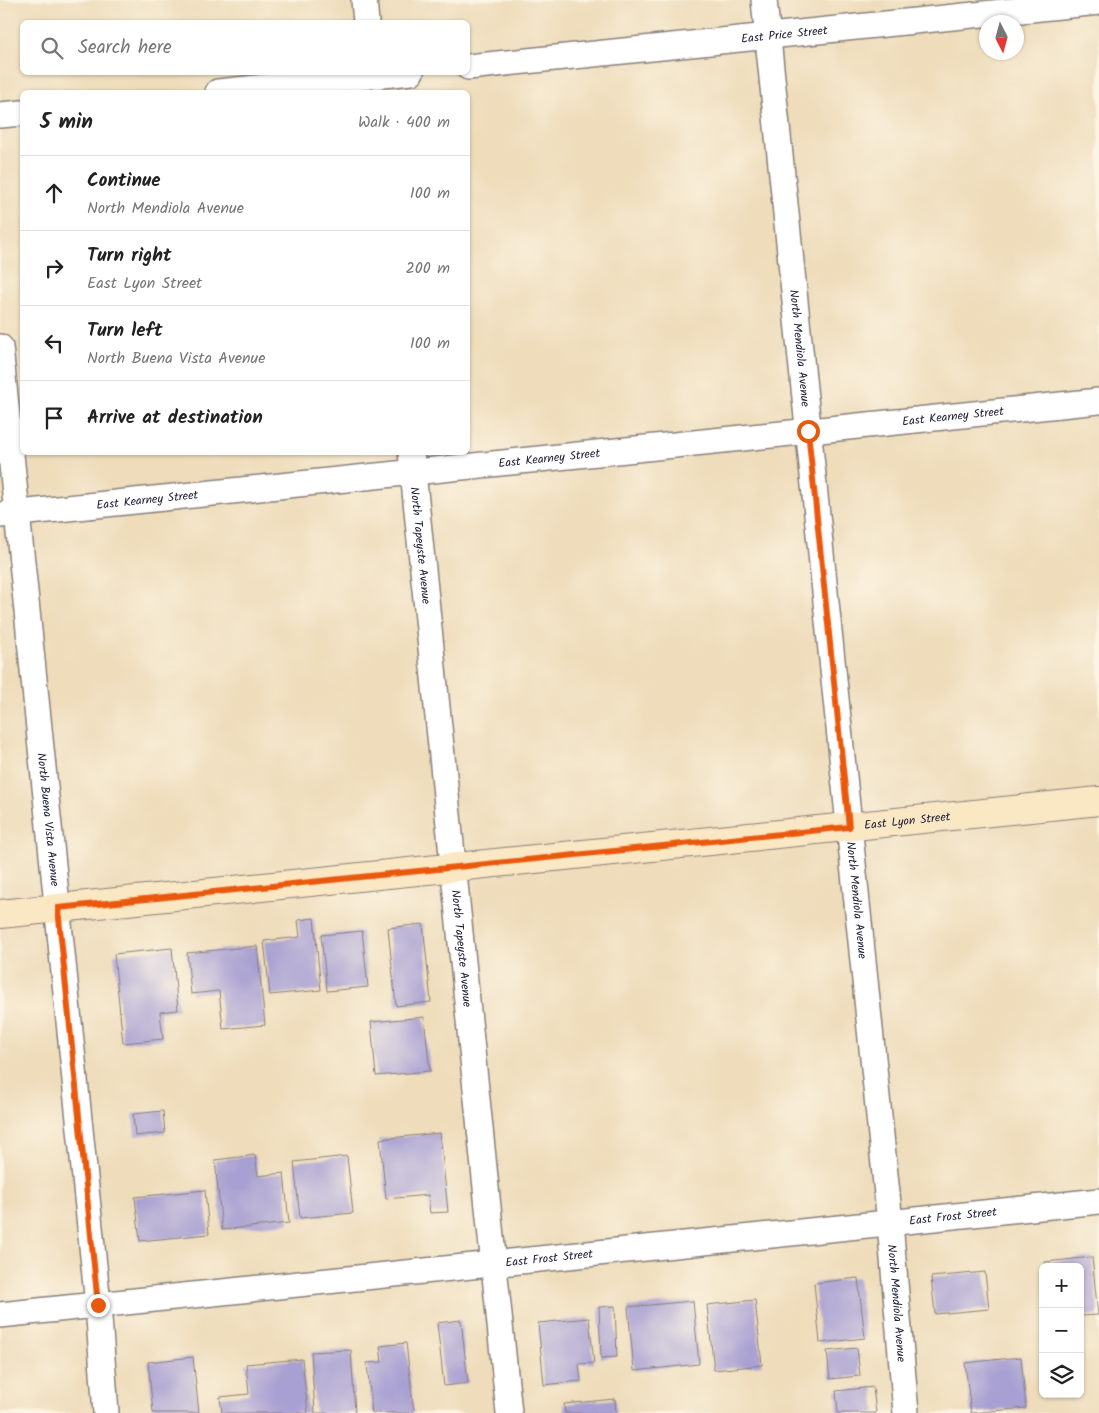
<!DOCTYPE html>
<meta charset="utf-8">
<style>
:root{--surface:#fff;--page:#f6f6f6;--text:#222;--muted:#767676;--line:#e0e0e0}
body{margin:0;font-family:Kalam,sans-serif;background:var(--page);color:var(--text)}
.controls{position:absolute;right:15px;bottom:15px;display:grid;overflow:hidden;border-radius:8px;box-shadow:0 1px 4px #0004}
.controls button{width:45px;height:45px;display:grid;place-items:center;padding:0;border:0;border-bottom:1px solid var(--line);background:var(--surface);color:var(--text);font:25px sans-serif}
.compass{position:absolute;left:979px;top:15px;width:45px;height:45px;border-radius:50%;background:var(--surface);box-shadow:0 1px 4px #0004;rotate:174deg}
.stop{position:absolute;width:15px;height:15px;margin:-11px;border:4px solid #ea580c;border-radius:50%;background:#fff}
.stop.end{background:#ea580c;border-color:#fff;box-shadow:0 1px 5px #0008}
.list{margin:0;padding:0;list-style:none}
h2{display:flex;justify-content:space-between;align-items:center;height:65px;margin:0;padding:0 20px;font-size:21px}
h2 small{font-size:16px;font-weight:400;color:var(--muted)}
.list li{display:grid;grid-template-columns:32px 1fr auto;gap:15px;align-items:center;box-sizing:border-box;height:75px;padding:0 20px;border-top:1px solid var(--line)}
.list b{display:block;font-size:19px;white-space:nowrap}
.list p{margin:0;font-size:16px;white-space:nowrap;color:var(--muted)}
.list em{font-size:16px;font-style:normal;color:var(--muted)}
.icon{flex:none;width:28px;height:28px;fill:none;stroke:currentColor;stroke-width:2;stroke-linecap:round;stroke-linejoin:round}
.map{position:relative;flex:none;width:1099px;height:1413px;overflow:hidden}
.search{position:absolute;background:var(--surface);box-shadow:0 1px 4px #0004;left:20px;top:20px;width:450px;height:55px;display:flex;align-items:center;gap:12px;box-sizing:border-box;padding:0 18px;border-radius:8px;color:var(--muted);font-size:19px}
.panel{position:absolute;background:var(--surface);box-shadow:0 1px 4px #0004;left:20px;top:90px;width:450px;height:365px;border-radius:8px}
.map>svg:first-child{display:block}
.building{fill:#a8a0d2}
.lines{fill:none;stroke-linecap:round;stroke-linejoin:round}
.minor-casing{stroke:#887f7a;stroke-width:28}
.secondary-casing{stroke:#887f7a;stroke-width:30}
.minor{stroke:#fff;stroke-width:25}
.secondary{stroke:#fae7c3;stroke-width:28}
.route{stroke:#ea580c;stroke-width:6}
.labels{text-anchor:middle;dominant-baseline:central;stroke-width:4;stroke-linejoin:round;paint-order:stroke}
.street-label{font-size:12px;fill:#22223b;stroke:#fcf5e5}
</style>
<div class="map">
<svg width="1099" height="1413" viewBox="0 0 1099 1413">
<rect width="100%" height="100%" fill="#fcf5e5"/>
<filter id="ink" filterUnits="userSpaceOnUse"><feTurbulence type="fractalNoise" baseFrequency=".02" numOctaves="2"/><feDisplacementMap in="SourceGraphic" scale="10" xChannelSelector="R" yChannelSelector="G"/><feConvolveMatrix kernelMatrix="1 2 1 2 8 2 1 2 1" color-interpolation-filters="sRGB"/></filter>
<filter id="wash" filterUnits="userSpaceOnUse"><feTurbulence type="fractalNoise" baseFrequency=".0096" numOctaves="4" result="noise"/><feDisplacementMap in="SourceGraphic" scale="20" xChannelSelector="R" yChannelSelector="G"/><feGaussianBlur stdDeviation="1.12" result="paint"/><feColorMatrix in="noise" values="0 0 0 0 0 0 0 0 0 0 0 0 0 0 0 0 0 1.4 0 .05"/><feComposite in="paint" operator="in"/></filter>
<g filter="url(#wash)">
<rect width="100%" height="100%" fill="#eedcba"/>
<g id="blocks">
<g class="building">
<path d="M314 918 321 990 270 995 264 941 300 937 298 920Z"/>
<path d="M423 924 431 1002 396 1006 388 928Z"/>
<path d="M362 931 368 987 327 991 321 935Z"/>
<path d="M257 946 265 1025 223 1029 219 991 191 994 187 953Z"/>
<path d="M172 948 178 1010 160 1012 163 1039 123 1043 114 954Z"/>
<path d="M424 1017 430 1071 376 1076 371 1022Z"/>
<path d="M163 1111 165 1133 135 1136 133 1114Z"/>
<path d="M440 1133 448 1212 430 1213 428 1195 386 1199 380 1139Z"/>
<path d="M255 1155 258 1176 284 1173 289 1223 222 1230 215 1160Z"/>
<path d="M347 1156 353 1213 300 1218 294 1162Z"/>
<path d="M205 1190 209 1234 140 1241 135 1197Z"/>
<path d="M1092 1257 1098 1315 1080 1316V1267H1046L1045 1262Z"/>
<path d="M985 1272 989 1309 935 1314 931 1277Z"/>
<path d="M858 1278 865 1338 820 1343 814 1283Z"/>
<path d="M755 1300 762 1365 714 1370 707 1305Z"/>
<path d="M693 1301 699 1364 634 1371 628 1307Z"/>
<path d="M615 1306 617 1357 601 1358 599 1307Z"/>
<path d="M589 1318 594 1363 579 1364 581 1381 544 1385 538 1323Z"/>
<path d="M461 1320 468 1383 444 1386 437 1323Z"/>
<path d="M406 1343 414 1413H372L367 1363 382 1362 380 1346Z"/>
<path d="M857 1348 860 1376 830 1379 827 1351Z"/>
<path d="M351 1350 355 1413H315L311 1352Z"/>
<path d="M193 1357 199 1413H153L148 1362Z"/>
<path d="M1021 1357 1026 1408 971 1413 965 1363Z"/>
<path d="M302 1359 308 1413H222L220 1397 249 1394 246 1364Z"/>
<path d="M873 1387 876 1413H838L836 1391Z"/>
<path d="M615 1399 616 1413H565L564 1404Z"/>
</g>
</g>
</g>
<g filter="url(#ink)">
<use href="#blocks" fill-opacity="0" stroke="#887f7a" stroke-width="1"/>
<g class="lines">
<g class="minor-casing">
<g id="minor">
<path d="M364 0 366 22"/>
<path id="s1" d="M764 0 890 1223 906 1413"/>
<path id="s2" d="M468 67 1099 2"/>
<path d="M218 92 411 72"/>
<path d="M0 115 22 113"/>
<path id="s3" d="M0 347 98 1305 106 1413"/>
<path id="s4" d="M411 452 509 1413"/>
<path id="s5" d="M0 515 1099 401"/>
<path id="s6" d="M0 1315 1099 1201"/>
</g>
</g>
<g class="secondary-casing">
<g id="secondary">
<path id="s7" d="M0 914 1099 801"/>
</g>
</g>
<use href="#minor" class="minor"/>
<use href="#secondary" class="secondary"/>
</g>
</g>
<g class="lines" filter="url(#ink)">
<path class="route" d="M98 1305 58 908 849 827 808 431"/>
</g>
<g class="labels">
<g class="street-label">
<text stroke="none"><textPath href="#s2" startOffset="318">East Price Street</textPath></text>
<text stroke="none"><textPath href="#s1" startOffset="350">North Mendiola Avenue</textPath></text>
<text stroke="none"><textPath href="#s5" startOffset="958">East Kearney Street</textPath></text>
<text stroke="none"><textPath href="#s5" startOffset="552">East Kearney Street</textPath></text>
<text stroke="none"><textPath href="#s5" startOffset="148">East Kearney Street</textPath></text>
<text stroke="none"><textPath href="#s4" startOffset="94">North Tapeyste Avenue</textPath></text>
<text stroke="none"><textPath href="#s3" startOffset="475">North Buena Vista Avenue</textPath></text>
<text stroke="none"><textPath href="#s7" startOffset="912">East Lyon Street</textPath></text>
<text stroke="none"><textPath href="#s1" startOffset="905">North Mendiola Avenue</textPath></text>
<text stroke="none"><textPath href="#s4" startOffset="499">North Tapeyste Avenue</textPath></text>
<text stroke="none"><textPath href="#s6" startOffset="958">East Frost Street</textPath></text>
<text stroke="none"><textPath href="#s6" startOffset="552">East Frost Street</textPath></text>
<text stroke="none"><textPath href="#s1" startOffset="1310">North Mendiola Avenue</textPath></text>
</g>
</g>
</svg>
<div class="controls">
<button>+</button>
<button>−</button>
<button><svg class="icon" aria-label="layers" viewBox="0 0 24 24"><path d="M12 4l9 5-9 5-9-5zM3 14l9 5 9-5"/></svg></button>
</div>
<svg class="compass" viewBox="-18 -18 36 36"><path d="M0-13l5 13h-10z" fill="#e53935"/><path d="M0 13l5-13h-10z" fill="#767676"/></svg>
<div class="stop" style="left:808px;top:431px"></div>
<div class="stop end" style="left:98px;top:1305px"></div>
<div class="search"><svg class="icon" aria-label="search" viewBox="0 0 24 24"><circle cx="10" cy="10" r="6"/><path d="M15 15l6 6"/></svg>Search here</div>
<section class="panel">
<h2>5 min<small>Walk · 400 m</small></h2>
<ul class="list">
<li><svg class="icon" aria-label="ahead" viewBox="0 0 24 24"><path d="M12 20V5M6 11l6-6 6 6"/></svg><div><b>Continue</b><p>North Mendiola Avenue</p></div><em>100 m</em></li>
<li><svg class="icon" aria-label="right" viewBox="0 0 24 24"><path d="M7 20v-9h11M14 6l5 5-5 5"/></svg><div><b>Turn right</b><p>East Lyon Street</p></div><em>200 m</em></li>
<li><svg class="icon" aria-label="left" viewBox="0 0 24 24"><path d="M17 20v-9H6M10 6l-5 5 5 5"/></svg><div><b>Turn left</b><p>North Buena Vista Avenue</p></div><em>100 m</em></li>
<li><svg class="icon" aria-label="arrive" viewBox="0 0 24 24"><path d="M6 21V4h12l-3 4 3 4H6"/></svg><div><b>Arrive at destination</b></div></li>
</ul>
</section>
</div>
